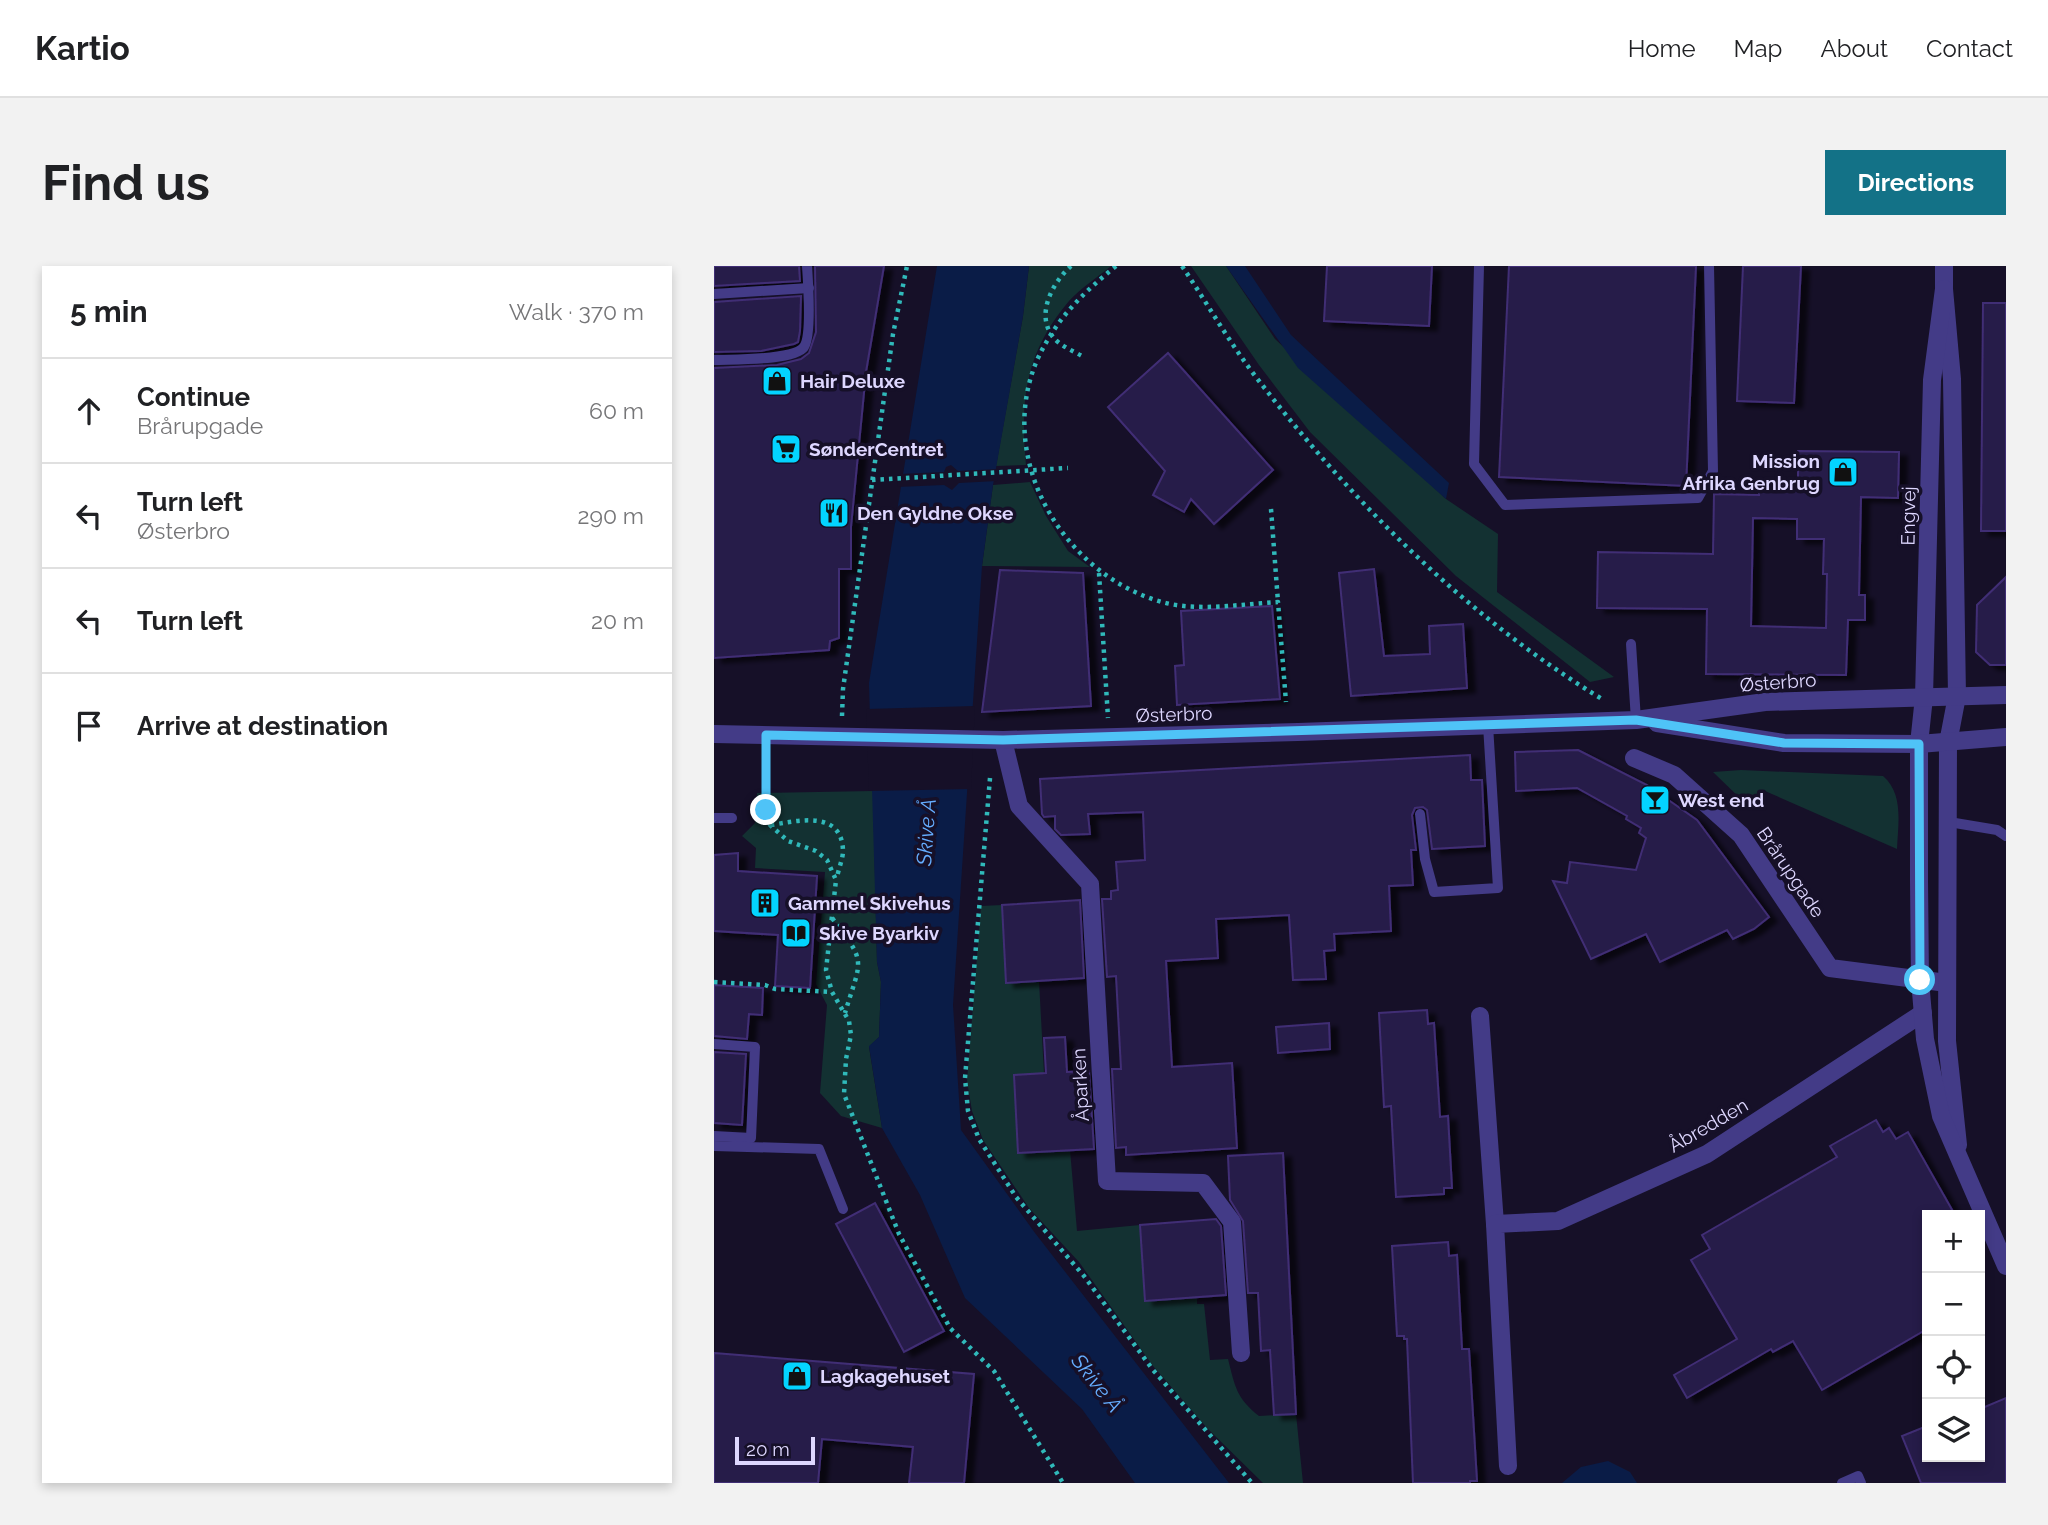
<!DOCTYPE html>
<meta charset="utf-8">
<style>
:root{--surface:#fff;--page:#f2f2f2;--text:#202124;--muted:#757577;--line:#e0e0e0;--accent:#137287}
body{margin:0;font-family:Raleway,sans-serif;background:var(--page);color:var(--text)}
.controls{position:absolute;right:21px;bottom:21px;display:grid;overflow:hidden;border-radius:0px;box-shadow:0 4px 10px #0003}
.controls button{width:63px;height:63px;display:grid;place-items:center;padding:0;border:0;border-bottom:2px solid var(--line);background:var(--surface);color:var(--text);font:35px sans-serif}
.scale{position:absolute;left:21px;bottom:18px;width:80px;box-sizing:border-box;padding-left:7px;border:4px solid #ded7ff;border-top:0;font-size:19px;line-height:24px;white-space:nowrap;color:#ded7ff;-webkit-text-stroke:5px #161028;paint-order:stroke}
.stop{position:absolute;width:21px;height:21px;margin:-16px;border:5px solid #4fc3f7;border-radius:50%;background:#fff}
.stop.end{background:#4fc3f7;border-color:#fff;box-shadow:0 2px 7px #0008}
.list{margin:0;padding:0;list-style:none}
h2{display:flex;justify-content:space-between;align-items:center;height:91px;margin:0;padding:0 28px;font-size:30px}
h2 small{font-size:23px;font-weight:400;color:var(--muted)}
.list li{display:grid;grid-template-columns:46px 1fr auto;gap:21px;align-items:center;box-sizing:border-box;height:105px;padding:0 28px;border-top:2px solid var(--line)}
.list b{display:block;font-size:26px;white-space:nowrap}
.list p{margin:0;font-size:23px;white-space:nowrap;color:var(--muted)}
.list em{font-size:23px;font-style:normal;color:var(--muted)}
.icon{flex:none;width:38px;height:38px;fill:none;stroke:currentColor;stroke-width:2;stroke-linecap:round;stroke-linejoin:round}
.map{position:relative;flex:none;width:1292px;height:1217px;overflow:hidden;border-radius:0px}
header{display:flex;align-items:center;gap:42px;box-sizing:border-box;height:98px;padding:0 35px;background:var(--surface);border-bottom:2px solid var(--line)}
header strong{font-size:33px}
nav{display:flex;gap:38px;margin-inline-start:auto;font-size:24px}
.intro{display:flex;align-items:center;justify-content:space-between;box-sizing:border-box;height:168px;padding:0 42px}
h1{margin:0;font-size:49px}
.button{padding:18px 32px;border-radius:0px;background:var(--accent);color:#fff;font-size:24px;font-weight:700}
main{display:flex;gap:42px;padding:0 42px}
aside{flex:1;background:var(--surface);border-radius:0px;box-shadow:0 4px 10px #0003}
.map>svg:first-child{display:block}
.green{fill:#133132}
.water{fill:#0a1c47}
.pier{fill:#161028}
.building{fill:#281c49;stroke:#412e75;stroke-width:2;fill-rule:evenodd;filter:url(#shadow)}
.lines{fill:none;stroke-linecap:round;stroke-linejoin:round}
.path{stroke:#30b9ba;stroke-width:4.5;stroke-dasharray:3.5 5;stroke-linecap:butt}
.service{stroke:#433b87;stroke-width:10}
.minor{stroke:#433b87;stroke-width:18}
.tertiary{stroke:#433b87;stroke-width:18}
.route{stroke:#4fc3f7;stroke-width:9}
.labels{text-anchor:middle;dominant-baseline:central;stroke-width:7;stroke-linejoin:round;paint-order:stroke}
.poi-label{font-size:19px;font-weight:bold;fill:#ded7ff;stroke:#161028;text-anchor:start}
.street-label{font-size:19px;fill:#ded7ff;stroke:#161028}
.water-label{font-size:21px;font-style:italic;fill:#65adff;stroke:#161028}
</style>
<header>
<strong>Kartio</strong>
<nav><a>Home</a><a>Map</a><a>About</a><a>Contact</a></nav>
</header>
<div class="intro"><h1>Find us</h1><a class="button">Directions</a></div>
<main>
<aside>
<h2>5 min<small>Walk · 370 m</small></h2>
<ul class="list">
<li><svg class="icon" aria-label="ahead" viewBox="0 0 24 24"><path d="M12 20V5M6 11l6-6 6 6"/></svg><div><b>Continue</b><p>Brårupgade</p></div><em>60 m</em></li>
<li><svg class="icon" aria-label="left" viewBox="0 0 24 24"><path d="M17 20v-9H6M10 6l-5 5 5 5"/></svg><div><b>Turn left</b><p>Østerbro</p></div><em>290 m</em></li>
<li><svg class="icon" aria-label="left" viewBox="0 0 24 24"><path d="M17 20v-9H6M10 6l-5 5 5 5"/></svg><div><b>Turn left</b></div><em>20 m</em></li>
<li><svg class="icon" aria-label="arrive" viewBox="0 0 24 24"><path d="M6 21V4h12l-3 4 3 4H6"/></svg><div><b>Arrive at destination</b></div></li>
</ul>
</aside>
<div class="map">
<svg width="1292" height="1217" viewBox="0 0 1292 1217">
<defs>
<filter id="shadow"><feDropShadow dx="8" dy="4.5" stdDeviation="2" flood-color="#0009"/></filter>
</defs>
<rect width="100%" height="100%" fill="#161028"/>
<g class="green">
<path d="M315 0H397C384 11 367 22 355 35 311 87 306 134 312 199L282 200 309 50Z"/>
<path d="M477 0H512L561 73 732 233 784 268 783 326 900 411 876 416 742 310 596 166 545 99Z"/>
<path d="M316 216 332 250 354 285 376 301 268 300 279 219Z"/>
<path d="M1027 504 1169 510C1190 528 1184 558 1183 583L1051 525 1032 538 999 506Z"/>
<path d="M159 525 163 696 167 716 165 771 155 781 168 862 127 850 106 827 113 739 102 718 111 606 41 602 42 582 28 570 41 557 43 527Z"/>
<path d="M288 639 292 716 325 715 330 807 300 809 304 887 356 884 363 965 426 959 432 1035 483 1031V1038H490L496 1094 514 1093C521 1120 522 1132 545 1150L582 1148 589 1217H549L494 1163 439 1100 365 996 315 942 269 874 258 845 253 815 267 640Z"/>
</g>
<g class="water">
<path d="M223 0H315L309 50 279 219 268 300 239 739 247 864 321 967 515 1217H421L368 1143 251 1032 206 929 168 862 155 780 165 771 167 716 163 696 155 417Z"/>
<path d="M512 0H531L577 69 735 217 732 233 584 102Z"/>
<path d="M894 1195 916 1206 923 1217H848L867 1201Z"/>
</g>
<g class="pier">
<path d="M237 199 244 205 285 203 283 215 245 217 238 224 230 219 183 221 185 208 230 206 232 201Z"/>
<path d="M261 440 257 523 155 525 152 443Z"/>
</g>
<g class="building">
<path d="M0 0H85L86 15 0 20Z"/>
<path d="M101 0H170L152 106 137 261V303H125V372L116 375 115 384 0 392V102L63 99 87 93 95 87 102 66Z"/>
<path d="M613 0H718L715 60 610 55Z"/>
<path d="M795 0H982L972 220 785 211Z"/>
<path d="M1029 0H1087L1080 137 1023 135Z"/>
<path d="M87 30 86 65 84 76 80 78 47 85 0 86V36Z"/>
<path d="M1269 37H1292V265H1267Z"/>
<path d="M454 87 559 204 500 258 477 233 470 246 439 229 451 205 394 141Z"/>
<path d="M1084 185 1185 186 1184 232 1147 231 1145 329H1151V354H1134L1132 409 992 408 993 343 883 342 884 286 999 288 1000 228 1045 229V225H1063L1064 219H1084ZM1039 252 1083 253V273H1110L1109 308H1113L1112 362 1037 360Z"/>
<path d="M660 303 670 390 716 388 715 360 749 358 753 422 637 430 625 307Z"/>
<path d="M286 304 369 307 377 440 268 446Z"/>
<path d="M1292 311V399H1276L1262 386 1263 339Z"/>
<path d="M558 340 566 433 463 439 461 400 470 399 467 345Z"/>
<path d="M864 484 933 519 983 554 1055 651 1040 663 1019 673 1013 664 946 696 932 668 877 693 839 615 853 617 856 596 922 604 932 572 925 567 927 562 912 553 913 550 863 522 802 525 801 486Z"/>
<path d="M756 489 757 514H768L771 580 718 583 713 544 709 541 701 542 698 549 702 584H697L699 619 675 620 677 665 620 668 621 684 610 685 612 713 579 714 575 649 502 653 504 692 452 695 458 801 518 797 523 882 412 889V881L402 882 398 803H407L402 710 393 711 388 633H397V625L404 624 402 596 431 594 429 546 374 548 376 568 347 569 341 563V550L330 551 328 548 326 513Z"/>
<path d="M24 587V605L103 610 96 722 61 720 64 669 0 665V589Z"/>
<path d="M366 634 370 712 292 717 288 639Z"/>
<path d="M0 719 49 722 48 749 35 748 33 773 0 770Z"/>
<path d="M713 744 714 758 720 757 726 851 734 850 738 922H730V928L682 931 677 840 670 841 665 747Z"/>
<path d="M615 757 616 783 564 787 562 761Z"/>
<path d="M351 771 353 806 375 805 380 883 304 887 300 809 332 807 330 772Z"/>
<path d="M0 786 32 788 28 859 0 857Z"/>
<path d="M1162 854 1169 866 1175 862 1182 873 1194 866 1241 949H1213V1063L1108 1124 1079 1075 1059 1086 1057 1083 973 1132 960 1109 1023 1073 977 994 996 983 988 969 1123 891 1116 880Z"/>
<path d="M569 887 582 1148 560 1149 556 1084 547 1085 544 1027H534L529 955 516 934 514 890Z"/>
<path d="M161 937 230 1065 190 1086 122 958Z"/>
<path d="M502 953 507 960 512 1029 431 1035 426 959Z"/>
<path d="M734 976 735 990 743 989 748 1083H755L763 1215H756V1217H699L693 1073H690V1070H683L678 980Z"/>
<path d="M0 1087 260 1108 250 1217H195L199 1181 108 1173 104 1217H0Z"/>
<path d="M1292 1132V1217H1207L1188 1170 1213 1160V1191H1266V1143Z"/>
</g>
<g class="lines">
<g class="path">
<path d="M357 0C339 16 321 48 339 71 345 79 359 85 368 90"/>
<path d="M402 0C368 28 343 52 324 92 280 191 348 308 448 336 484 346 527 338 564 336L572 436"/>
<path d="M468 0C493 37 515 76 542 111 638 236 753 351 888 433"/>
<path d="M158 214 354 202"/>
<path d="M557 243 564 336"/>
<path d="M385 307 394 452"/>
<path d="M128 450 129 423 179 68 193 0"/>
<path d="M52 491V544L56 559 74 575 102 585 113 594 122 614 112 704 118 726 135 755 137 769 132 793 130 828 185 968 236 1062 280 1105 349 1217"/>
<path d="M276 512 251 812 254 845 265 873 302 931 370 1010 439 1104 538 1217"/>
<path d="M57 559C83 555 128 543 129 585 129 593 124 604 123 612"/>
<path d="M118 652C154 698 147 693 131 747"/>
<path d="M0 716 51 719 61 723 118 726"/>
</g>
<g class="service">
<path d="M765 0 760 198 791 239 984 232 999 205 995 0"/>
<path d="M0 28 95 22"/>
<path d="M0 94C18 93 80 95 90 81 98 70 94 15 93 0"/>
<path d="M917 378 922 454"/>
<path d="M706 548 711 593 720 626 784 622 774 459"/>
<path d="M0 552H18"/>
<path d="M1235 556 1283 564 1292 570"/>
<path d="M0 778 41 781 37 872 0 870"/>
<path d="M0 880 105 883 129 943"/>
<path d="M1128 1217 1144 1210 1147 1217"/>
</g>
<g class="minor">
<path d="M289 474 305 540 376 618 393 915 489 917 518 956 527 1087"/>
<path d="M920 492 960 509 1027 569 1116 702 1233 717"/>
<path d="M766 750 781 958"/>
<path d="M794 1200 781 958 844 955 993 888 1209 747"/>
</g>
<g class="tertiary">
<path d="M1230 0V23L1238 113 1243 430 1234 477 1233 775 1244 879"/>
<path d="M1230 23 1218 114 1210 431 1205 478V615L1206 714 1211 773 1227 850 1292 1000"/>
<path d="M943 457 1070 477 1205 478 1292 471"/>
<path d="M0 468 289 474 584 466 922 454 1051 436 1292 429"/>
</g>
</g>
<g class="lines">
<path class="route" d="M52 544V469L289 474 922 454 1070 477 1205 478 1206 714"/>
</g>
<defs>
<g id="shop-square" transform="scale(1.575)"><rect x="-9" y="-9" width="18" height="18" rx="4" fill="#03d4ff" stroke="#161028"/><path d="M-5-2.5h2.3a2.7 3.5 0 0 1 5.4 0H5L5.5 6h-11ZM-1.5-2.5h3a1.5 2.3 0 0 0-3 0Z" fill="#111"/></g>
<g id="supermarket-square" transform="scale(1.575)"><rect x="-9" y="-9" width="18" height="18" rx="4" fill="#03d4ff" stroke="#161028"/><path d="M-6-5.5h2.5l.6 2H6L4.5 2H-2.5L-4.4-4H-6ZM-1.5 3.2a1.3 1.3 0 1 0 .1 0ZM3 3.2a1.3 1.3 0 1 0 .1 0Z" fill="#111"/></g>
<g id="restaurant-square" transform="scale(1.575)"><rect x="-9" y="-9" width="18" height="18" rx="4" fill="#03d4ff" stroke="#161028"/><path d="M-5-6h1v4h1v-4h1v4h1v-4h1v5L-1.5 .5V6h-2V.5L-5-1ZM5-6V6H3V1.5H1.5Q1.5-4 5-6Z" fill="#111"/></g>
<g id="bar-square" transform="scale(1.575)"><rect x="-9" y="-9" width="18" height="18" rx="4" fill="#03d4ff" stroke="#161028"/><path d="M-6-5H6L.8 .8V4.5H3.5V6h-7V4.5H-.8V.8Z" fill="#111"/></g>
<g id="building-square" transform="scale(1.575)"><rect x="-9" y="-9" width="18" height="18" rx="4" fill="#03d4ff" stroke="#161028"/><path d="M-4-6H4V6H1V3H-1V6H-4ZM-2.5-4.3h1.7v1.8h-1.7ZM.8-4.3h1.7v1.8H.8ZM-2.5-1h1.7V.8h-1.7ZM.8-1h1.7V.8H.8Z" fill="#111"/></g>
<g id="library-square" transform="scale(1.575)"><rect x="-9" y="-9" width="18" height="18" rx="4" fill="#03d4ff" stroke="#161028"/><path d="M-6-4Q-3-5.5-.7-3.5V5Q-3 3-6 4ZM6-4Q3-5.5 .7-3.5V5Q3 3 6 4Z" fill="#111"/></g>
</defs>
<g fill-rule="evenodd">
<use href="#shop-square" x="63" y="115"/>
<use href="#supermarket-square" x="72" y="183"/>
<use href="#shop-square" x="1129" y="206"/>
<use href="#restaurant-square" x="120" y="247"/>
<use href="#bar-square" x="941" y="534"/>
<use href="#building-square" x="51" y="637"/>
<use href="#library-square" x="82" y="667"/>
<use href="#shop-square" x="83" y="1110"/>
</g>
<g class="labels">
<g class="poi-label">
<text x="86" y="115">Hair Deluxe</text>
<text x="95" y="183">SønderCentret</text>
<text x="1106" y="195" text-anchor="end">Mission<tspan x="1106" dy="22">Afrika Genbrug</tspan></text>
<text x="143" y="247">Den Gyldne Okse</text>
<text x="964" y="534">West end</text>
<text x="74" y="637">Gammel Skivehus</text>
<text x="105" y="667">Skive Byarkiv</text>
<text x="106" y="1110">Lagkagehuset</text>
</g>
<g class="street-label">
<text transform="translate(1194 250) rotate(-89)">Engvej</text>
<text transform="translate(1064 416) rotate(-4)">Østerbro</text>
<text transform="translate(460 448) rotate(-2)">Østerbro</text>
<text transform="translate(1077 606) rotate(56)">Brårupgade</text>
<text transform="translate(366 819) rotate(-93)">Åparken</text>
<text transform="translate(994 859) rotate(-30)">Åbredden</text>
</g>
<g class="water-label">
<text transform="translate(212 566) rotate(-86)">Skive Å</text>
<text transform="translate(383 1117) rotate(52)">Skive Å</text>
</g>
</g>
</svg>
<div class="controls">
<button>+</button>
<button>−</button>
<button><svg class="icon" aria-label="locate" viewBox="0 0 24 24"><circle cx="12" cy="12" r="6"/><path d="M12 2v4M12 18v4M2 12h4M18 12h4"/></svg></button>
<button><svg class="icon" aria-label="layers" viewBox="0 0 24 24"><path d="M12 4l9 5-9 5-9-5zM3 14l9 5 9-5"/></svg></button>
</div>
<div class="scale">20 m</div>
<div class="stop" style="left:1206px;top:714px"></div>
<div class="stop end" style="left:52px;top:544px"></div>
</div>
</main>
